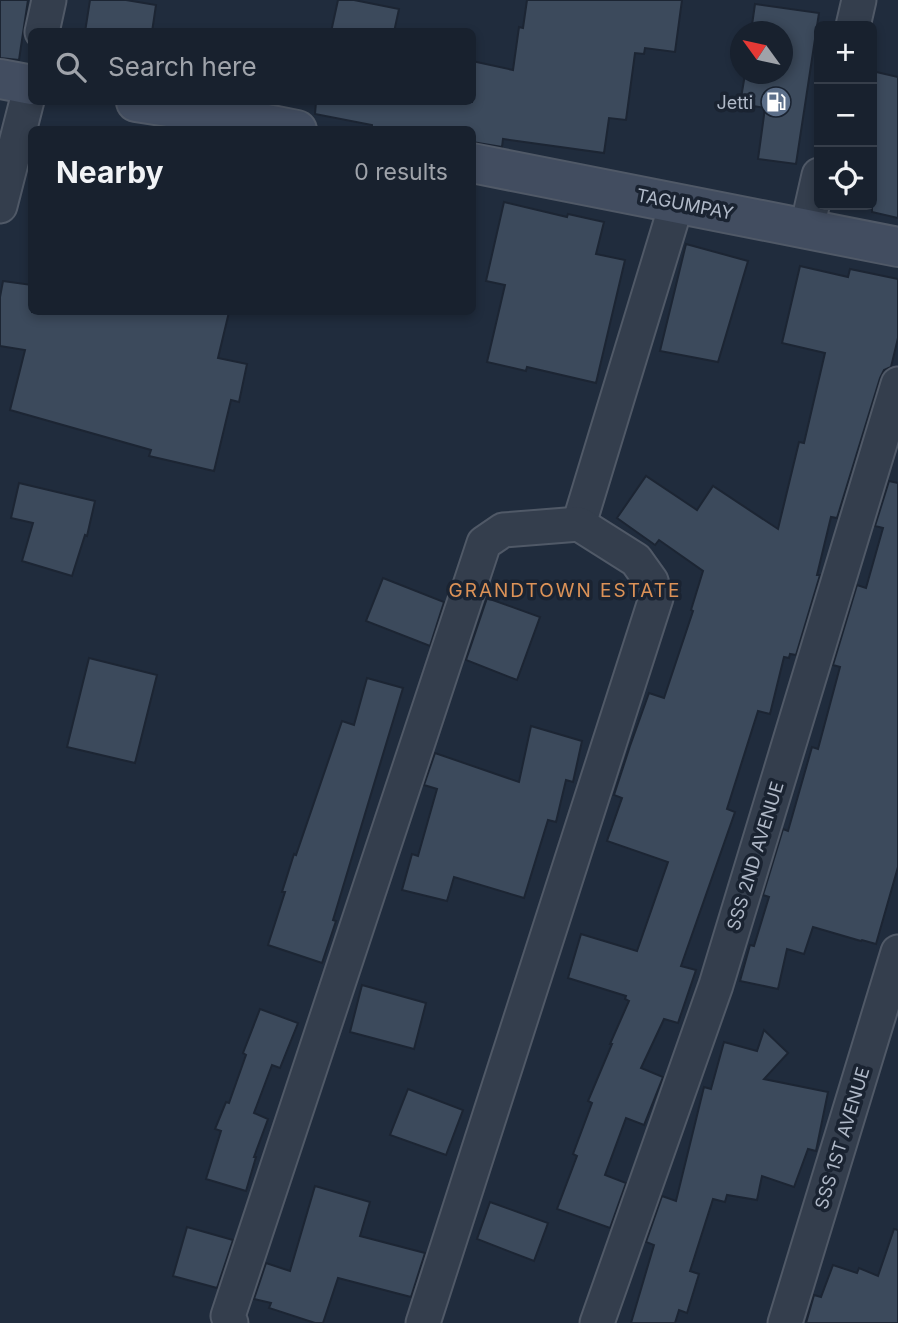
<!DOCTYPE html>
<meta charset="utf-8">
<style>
:root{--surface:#18212e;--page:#212936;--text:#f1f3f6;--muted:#9fa3aa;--line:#363e4a}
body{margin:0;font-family:Inter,sans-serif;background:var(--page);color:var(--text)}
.controls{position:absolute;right:21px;top:21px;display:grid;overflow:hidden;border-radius:10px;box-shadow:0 4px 10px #0003}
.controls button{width:63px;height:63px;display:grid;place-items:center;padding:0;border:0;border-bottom:2px solid var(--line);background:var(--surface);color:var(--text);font:35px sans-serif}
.compass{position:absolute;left:730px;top:21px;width:63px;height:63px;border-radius:50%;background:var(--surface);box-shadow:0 4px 10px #0003;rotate:303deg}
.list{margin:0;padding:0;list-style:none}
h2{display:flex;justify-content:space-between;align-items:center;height:91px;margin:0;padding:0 28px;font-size:30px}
h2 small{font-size:23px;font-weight:400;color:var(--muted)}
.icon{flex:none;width:38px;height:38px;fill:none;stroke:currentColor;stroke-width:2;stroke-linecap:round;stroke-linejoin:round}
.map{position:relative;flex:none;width:898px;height:1323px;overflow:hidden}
.search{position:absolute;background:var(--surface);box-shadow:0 4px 10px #0003;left:28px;top:28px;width:448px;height:77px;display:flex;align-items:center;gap:18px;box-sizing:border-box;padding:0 24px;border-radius:10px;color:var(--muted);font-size:26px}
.panel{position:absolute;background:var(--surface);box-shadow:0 4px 10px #0003;left:28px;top:126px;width:448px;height:189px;border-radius:10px}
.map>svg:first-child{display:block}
.building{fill:#3c4a5c;stroke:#1c2533;stroke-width:2}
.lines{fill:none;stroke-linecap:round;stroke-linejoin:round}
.street-casing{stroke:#505967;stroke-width:37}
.secondary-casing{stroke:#505967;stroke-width:42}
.street{stroke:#343e4d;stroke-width:33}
.secondary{stroke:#424d60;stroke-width:38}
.labels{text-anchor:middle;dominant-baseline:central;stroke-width:7;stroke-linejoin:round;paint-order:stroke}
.poi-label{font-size:18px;fill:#b0b9c8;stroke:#1a2331;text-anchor:end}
.street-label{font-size:18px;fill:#b0b9c8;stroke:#1a2331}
.neighbourhood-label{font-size:19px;letter-spacing:2px;fill:#dc9257;stroke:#1a2331}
</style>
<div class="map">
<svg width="898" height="1323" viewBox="0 0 898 1323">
<rect width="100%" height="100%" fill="#202c3d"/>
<g class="building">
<path d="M0 0H28L19 60 0 58Z"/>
<path d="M90 0H126L156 5 152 32H85Z"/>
<path d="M338 0H354L399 9 394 32H331Z"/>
<path d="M527 0H682L675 52 645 48 644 54 635 53 626 120 609 118 604 153 503 139 502 147 472 142V130H372V125L315 114 316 102H472V61L513 70 519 27 523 28Z"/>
<path d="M755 4 819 13 796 164 758 159 765 108 740 104 745 74H782V32H751Z"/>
<path d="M872 71 898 77V218L872 212Z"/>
<path d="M504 202 567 217 568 214 604 222 596 254 625 260 596 383 527 367 526 371 487 362 505 285 486 281Z"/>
<path d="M686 244 748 261 718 362 660 351Z"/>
<path d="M800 266 848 277 850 269 898 279V338L891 367 884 370 880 378 837 518 831 517 817 575H820L796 655 790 654 789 658 784 657 770 714 758 711 727 809 735 812 681 966 696 970 678 1023 664 1019 641 1068 663 1077 644 1125 626 1118 605 1175 626 1183 610 1228 557 1209 577 1156 573 1154 592 1103 588 1101 612 1044H610L629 1001 625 999 626 996 568 978 581 934 637 951 668 862 607 841 622 798 614 795 630 746 649 693 664 698 693 611 691 610 703 571 659 540 655 545 617 518 646 476 697 510 713 486 778 529 799 442 804 443 825 353 782 343Z"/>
<path d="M3 281 32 285V312H229L218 358 247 364 239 402 231 400 214 471 149 456 151 450 10 410 25 350 0 346V297Z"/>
<path d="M889 481 898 483V867L876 944 862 940 861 941 813 927 804 954 787 949 778 989 740 981 750 945 754 946 769 897 763 895 783 829 788 831 812 747 818 749 840 667 833 665 857 585 866 588 883 528 875 526Z"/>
<path d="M19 483 95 501 87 536 85 535 72 576 22 561 33 523 11 518Z"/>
<path d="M383 578 444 602 430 646 366 621Z"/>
<path d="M487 598 540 617 517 680 466 660Z"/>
<path d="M89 658 157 675 135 763 67 747Z"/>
<path d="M367 678 403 688 333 920 336 921 322 963 268 945 285 892H282L294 854 296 855 342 721 354 725Z"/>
<path d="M531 726 582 741 573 782 566 780 556 822 548 820 524 898 454 877 447 901 402 890 412 854 418 856 437 789 424 785 435 753 519 782Z"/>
<path d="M362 985 426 1003 414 1049 350 1032Z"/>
<path d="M260 1009 298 1023 280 1068 272 1065 254 1113 268 1119 254 1157H256L246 1191 206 1179 221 1131 215 1129 226 1102 229 1103 246 1055 243 1053Z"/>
<path d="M764 1030 788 1053 764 1079 828 1092 816 1151 808 1149 794 1187 762 1176 757 1200 727 1195 725 1202 713 1199 690 1271 699 1274 687 1313 679 1310 675 1323H631L654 1245 646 1242 662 1196 676 1201 704 1087 711 1089 724 1042 757 1051Z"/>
<path d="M408 1089 463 1110 446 1155 390 1135Z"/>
<path d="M315 1186 370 1202 360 1236 425 1253 411 1297 338 1278 323 1323H315L269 1308 271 1303 254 1299 266 1263 290 1271Z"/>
<path d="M490 1202 548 1223 534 1261 477 1239Z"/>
<path d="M187 1227 233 1240 217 1288 173 1276Z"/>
<path d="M894 1229 898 1230V1323H806L814 1295 821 1297 833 1265 857 1273 859 1268 878 1276Z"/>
</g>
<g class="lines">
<g class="street-casing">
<g id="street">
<path d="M853 26 859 0"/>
<path d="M42 32 49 0"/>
<path d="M0 206 32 81"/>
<path d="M807 228 819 175"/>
<path d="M579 524 677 202"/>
<path d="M231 1323 228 1316 484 543 503 530 579 524 636 560 651 581 656 598 423 1323"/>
<path d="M597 1323 716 985 898 384"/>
<path d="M785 1323 898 952"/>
</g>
</g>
<g class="secondary-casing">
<g id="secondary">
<path d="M0 79 32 85"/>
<path d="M136 102 226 116 297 130"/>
<path d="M472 163 898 247"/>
</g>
</g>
<use href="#street" class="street"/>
<use href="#secondary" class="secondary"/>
</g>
<defs>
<g id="fuel-disc" transform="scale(1.575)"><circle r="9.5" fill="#5c6f8a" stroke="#1a2331"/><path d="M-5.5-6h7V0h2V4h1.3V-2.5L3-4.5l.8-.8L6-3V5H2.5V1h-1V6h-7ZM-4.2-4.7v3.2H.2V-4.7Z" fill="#fff"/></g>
</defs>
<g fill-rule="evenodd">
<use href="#fuel-disc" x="776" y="102"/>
</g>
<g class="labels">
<g class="poi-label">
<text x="753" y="102">Jetti</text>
</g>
<g class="street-label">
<text transform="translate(685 204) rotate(11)">TAGUMPAY</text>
<text transform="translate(755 856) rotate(-73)">SSS 2ND AVENUE</text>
<text transform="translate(842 1138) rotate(-73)">SSS 1ST AVENUE</text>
</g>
<g class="neighbourhood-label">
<text x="565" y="590">GRANDTOWN ESTATE</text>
</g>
</g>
</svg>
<div class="controls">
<button>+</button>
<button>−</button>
<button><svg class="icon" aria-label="locate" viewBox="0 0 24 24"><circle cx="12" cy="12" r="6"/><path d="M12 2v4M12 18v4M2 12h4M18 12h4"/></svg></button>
</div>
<svg class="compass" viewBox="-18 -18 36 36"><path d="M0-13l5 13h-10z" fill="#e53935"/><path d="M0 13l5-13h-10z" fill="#9fa3aa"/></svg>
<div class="search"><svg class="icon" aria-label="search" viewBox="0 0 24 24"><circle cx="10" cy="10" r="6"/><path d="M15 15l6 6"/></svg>Search here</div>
<section class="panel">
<h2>Nearby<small>0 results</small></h2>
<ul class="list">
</ul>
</section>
</div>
